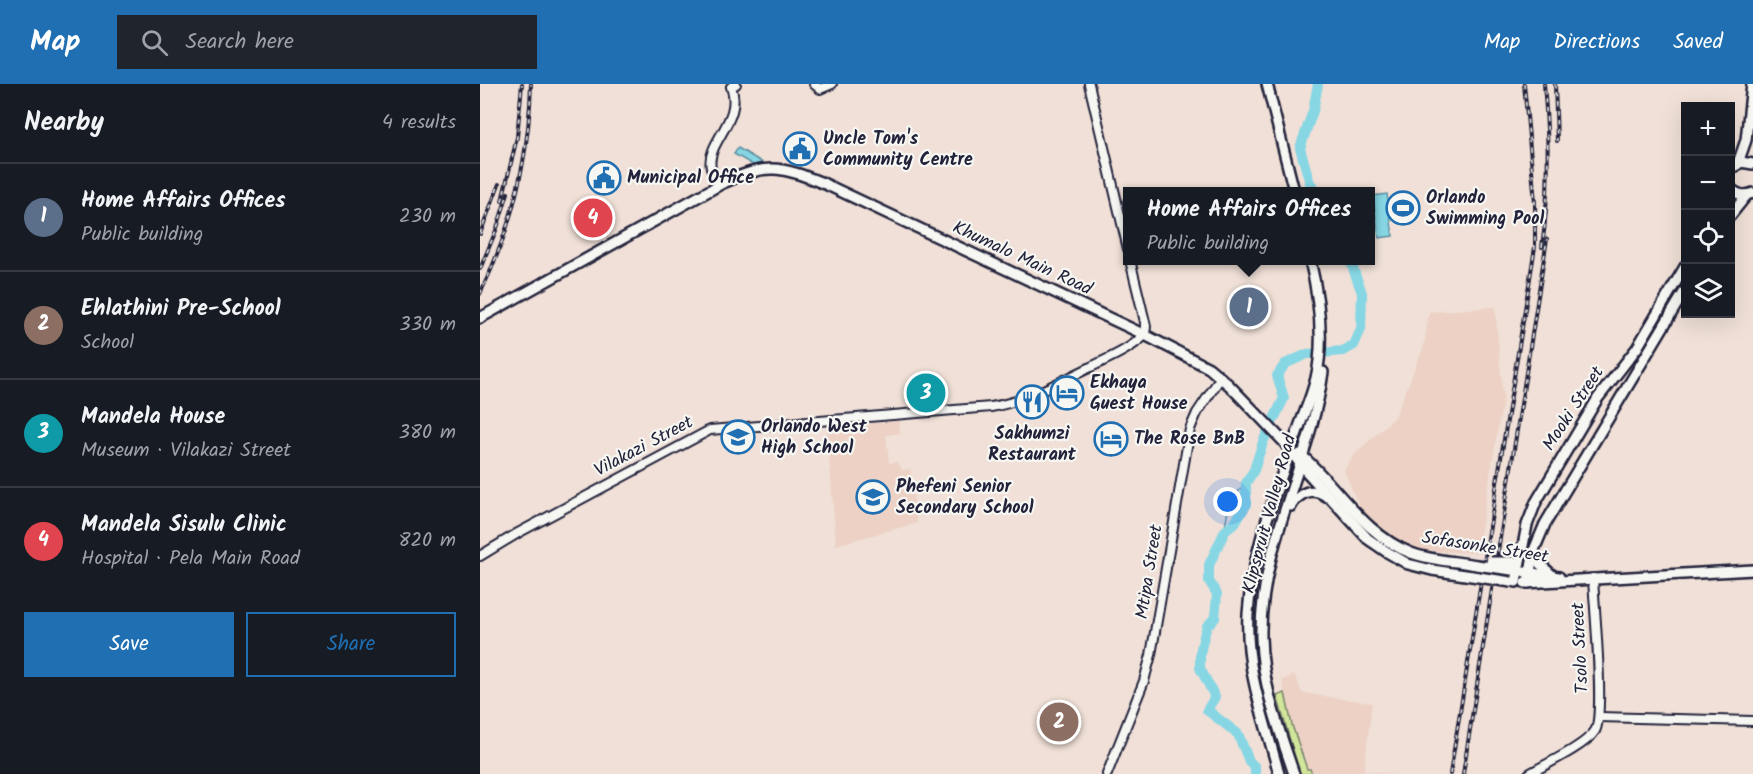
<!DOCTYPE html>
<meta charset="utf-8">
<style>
:root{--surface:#171b24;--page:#20242c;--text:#f1f3f6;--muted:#9ea1a6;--line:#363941;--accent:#1f6fb2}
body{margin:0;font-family:Kalam,sans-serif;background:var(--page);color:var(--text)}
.controls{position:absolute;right:18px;top:18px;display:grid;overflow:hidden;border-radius:0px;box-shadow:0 6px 24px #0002}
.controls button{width:54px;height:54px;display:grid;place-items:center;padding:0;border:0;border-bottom:2px solid var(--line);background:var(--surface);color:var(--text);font:30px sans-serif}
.you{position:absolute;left:748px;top:418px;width:21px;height:21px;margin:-15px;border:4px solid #fff;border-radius:50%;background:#1a73e8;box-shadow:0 0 0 9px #1a73e833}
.badge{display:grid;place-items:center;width:39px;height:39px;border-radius:50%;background:var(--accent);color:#fff;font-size:20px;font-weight:700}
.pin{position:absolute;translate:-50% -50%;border:3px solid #fff;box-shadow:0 2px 6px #0006}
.popup{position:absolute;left:643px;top:103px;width:252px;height:78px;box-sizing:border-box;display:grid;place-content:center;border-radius:0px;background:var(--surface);filter:drop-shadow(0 2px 4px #0005);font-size:20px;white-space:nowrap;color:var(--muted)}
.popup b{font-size:22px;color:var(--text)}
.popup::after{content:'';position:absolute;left:50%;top:100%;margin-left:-12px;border:12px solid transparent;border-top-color:var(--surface)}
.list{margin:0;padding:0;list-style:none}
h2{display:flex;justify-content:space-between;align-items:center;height:78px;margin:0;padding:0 24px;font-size:26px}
h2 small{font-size:20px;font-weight:400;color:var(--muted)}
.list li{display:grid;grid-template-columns:39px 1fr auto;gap:18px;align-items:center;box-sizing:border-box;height:108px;padding:0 24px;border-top:2px solid var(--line)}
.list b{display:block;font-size:22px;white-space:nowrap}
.list p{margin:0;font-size:20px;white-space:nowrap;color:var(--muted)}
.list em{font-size:20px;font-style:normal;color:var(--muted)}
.actions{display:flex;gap:12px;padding:18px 24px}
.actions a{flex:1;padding:14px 0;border:2px solid var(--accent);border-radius:0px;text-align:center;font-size:21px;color:var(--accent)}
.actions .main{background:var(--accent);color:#fff}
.icon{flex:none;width:33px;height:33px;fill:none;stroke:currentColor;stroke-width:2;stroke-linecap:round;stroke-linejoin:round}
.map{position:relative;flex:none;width:1273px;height:690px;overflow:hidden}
header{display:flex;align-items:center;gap:36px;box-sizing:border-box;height:84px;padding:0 30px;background:var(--accent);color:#fff}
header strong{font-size:28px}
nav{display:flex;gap:33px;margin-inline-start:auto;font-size:21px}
.search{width:420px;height:54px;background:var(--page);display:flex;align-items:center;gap:15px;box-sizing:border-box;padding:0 21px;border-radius:0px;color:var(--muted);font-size:22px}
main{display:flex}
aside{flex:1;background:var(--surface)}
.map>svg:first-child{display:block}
.built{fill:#ecd1c4}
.green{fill:#d1e69b;stroke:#7a846b;stroke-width:1.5}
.water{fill:#87d6e4;stroke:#5f8ea0;stroke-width:1.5}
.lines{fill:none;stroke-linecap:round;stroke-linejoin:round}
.stream{stroke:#5f8ea0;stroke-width:1.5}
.river{stroke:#87d6e4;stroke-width:10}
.minor-casing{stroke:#22223b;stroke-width:12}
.major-casing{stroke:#22223b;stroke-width:14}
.minor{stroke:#f6f6f2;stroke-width:8}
.major{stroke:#f6f6f2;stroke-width:9}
.rail-casing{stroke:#22223b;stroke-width:4}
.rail{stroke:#f6f6f2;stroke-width:1.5;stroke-dasharray:4.5;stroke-linecap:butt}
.major-bridge-casing{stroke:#22223b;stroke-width:14;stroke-linecap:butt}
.major-bridge{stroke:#f6f6f2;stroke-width:9}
.labels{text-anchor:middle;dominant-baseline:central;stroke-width:4.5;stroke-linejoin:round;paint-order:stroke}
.poi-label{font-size:18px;font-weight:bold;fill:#22223b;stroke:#f6f6f2;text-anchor:start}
.street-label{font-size:18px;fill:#22223b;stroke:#f6f6f2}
</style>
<header>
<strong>Map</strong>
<div class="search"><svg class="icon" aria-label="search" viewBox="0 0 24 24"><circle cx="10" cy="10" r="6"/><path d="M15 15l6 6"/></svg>Search here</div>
<nav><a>Map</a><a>Directions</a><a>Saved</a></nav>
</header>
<main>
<aside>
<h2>Nearby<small>4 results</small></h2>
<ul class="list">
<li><span class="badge" style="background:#5c6f8a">1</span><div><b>Home Affairs Offices</b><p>Public building</p></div><em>230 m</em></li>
<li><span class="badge" style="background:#8d6e63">2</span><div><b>Ehlathini Pre-School</b><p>School</p></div><em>330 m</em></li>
<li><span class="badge" style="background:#0f9aa8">3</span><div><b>Mandela House</b><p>Museum · Vilakazi Street</p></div><em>380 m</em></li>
<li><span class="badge" style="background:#e0444e">4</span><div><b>Mandela Sisulu Clinic</b><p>Hospital · Pela Main Road</p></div><em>820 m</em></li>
</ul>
<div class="actions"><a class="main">Save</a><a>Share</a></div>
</aside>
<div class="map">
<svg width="1273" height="690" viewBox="0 0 1273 690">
<rect width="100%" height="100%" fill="#f0e0d7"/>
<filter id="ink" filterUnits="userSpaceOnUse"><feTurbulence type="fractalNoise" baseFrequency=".0167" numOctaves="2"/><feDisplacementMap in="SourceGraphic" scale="12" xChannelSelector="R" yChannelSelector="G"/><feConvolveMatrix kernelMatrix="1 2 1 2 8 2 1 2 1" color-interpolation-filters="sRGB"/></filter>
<g filter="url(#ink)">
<g class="built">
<path d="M1015 223 1023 314 997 469 933 466 900 447 881 427 864 386 875 370 915 333 944 262 949 228Z"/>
<path d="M419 337 420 349 406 351 409 379 417 378 422 386 430 385 437 439 356 461 347 344Z"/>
<path d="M815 591 822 609 892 619 884 687 916 690H832L830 685 827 686 812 641 802 596Z"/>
</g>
<path class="green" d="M805 609 812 641 827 685H830L832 690H820L797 612Z"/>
<g class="water">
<path d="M258 64 283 79 273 81 254 70Z"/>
<path d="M907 110 913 152 899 154 893 112Z"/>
</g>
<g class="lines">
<path class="stream" d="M745 447C746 426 751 414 766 399"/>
<g class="river">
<path d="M837 107 830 99 820 64 833 27 838 0"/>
<path d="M775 690V683L769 677 758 650 727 626 735 613 720 584V569L724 552 727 542 735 534 737 510 729 497V481L745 447 755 439 766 420V399L774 386 783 358 804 314 797 292 805 280 827 270 863 267 874 261 881 245 882 209 870 176"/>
</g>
<g class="minor-casing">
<g id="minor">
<path d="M334 0 340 5 352 0"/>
<path d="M609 0 648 165"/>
<path d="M241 100C237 96 232 90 231 84 225 59 264 35 251 3L256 0"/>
<path d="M0 472 38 449 230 346 511 323C547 317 577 299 609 284 629 274 649 266 665 251L666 242 650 176"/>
<path d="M1119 633 1273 637"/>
<path d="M627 690 664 597 671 571 710 345 717 329 741 293"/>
<path d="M1049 690C1066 680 1105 662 1115 647 1125 631 1114 520 1113 494"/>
</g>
</g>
<g class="major-casing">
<g id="major">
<path d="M787 0 814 107"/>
<path d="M1258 79 1266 56 1272 0"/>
<path d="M1250 86 1261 78 1273 80"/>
<path d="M1250 104C1257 111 1264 113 1273 109"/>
<path d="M1250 132 1266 112"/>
<path d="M0 234 241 100C287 79 298 81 345 100L665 251 729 284 749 301 804 358 824 385 888 455 907 468 928 480 952 486 992 492"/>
<path d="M820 370C857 402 884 451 931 469 952 477 975 477 996 481"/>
<path d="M811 422C819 409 832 402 846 412"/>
<path d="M1054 468 1060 480 1073 492"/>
<path d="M1045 488 1079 493"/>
<path d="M1036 498 1047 441 1056 418 1118 314 1157 264 1206 181"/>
<path d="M1045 499 1273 486"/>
<path d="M1048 499 1054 466 1065 440 1206 205"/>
<path d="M799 690C785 636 765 587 768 530 772 465 797 406 818 346 824 329 832 312 836 294 845 256 839 214 830 176"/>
<path d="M814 690C799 645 782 601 781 553 779 463 831 377 843 288"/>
</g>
</g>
<use href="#minor" class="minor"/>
<use href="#major" class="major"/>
<g class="rail-casing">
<g id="rail">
<path d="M1075 0 1077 57"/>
<path d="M22 117 37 53 42 0"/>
<path d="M0 150 19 100"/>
<path d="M1062 163C1070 108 1069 55 1064 0"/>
<path d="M0 185 17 144 28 109"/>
<path d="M0 210C32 144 49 73 51 0"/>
<path d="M970 690 1055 163V118L1044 0"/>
<path d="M983 690 1067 155"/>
</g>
</g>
<use href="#rail" class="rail"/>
<g class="major-bridge-casing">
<g id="major-bridge">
<path d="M1011 478H1033"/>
<path d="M996 481 1032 486"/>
<path d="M992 492 1031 498"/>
</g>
</g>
<use href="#major-bridge" class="major-bridge"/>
</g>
</g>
<defs>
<g id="civic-ring" transform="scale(1.725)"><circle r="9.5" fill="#f6f6f2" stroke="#1f6fb2" stroke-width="1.5"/><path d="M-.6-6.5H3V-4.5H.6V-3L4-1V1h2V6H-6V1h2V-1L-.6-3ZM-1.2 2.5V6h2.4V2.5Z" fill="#1f6fb2"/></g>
<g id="stadium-ring" transform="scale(1.725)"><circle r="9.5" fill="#f6f6f2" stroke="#1f6fb2" stroke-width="1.5"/><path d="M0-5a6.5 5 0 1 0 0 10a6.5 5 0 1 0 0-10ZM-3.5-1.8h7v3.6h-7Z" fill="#1f6fb2"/></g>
<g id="hotel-ring" transform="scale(1.725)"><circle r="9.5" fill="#f6f6f2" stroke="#1f6fb2" stroke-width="1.5"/><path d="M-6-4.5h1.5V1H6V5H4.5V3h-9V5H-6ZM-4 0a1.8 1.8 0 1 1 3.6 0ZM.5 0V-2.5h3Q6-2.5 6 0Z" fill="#1f6fb2"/></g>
<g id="restaurant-ring" transform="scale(1.725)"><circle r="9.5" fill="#f6f6f2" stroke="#1f6fb2" stroke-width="1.5"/><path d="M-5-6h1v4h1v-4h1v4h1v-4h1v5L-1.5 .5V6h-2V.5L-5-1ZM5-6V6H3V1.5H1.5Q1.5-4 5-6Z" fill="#1f6fb2"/></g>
<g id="school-ring" transform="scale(1.725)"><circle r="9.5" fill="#f6f6f2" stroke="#1f6fb2" stroke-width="1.5"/><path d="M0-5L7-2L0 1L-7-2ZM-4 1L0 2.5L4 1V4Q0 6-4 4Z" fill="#1f6fb2"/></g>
</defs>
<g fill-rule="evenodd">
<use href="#civic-ring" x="320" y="65"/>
<use href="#civic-ring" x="124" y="94"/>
<use href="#stadium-ring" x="923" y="124"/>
<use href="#hotel-ring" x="587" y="309"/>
<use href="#restaurant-ring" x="552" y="318"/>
<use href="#school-ring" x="258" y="353"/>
<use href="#hotel-ring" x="631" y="355"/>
<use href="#school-ring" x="393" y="413"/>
</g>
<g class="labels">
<g class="poi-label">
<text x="343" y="55">Uncle Tom's<tspan x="343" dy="21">Community Centre</tspan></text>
<text x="147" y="94">Municipal Office</text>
<text x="946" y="114">Orlando<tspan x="946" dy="21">Swimming Pool</tspan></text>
<text x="610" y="299">Ekhaya<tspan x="610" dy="21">Guest House</tspan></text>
<text x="281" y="343">Orlando West<tspan x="281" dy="21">High School</tspan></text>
<text x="552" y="350" text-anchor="middle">Sakhumzi<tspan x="552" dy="21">Restaurant</tspan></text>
<text x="654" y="355">The Rose BnB</text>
<text x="416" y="403">Phefeni Senior<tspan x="416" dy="21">Secondary School</tspan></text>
</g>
<g class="street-label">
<text transform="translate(542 175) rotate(25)">Khumalo Main Road</text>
<text transform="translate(1094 325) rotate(-57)">Mooki Street</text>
<text transform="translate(164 363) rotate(-28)">Vilakazi Street</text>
<text transform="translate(790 430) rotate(-75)">Klipspruit Valley Road</text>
<text transform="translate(1005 464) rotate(9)">Sofasonke Street</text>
<text transform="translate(670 488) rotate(-81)">Mtipa Street</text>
<text transform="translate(1101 564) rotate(-93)">Tsolo Street</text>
</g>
</g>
</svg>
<div class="controls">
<button>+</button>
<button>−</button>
<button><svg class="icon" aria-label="locate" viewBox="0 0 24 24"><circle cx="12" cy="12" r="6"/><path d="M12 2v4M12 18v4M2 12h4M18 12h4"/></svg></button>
<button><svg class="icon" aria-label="layers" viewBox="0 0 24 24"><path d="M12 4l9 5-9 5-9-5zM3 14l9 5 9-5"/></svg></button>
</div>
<div class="you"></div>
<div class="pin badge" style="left:769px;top:223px;background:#5c6f8a">1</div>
<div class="popup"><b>Home Affairs Offices</b>Public building</div>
<div class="pin badge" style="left:579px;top:638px;background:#8d6e63">2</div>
<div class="pin badge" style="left:446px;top:309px;background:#0f9aa8">3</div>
<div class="pin badge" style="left:113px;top:134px;background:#e0444e">4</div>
</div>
</main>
